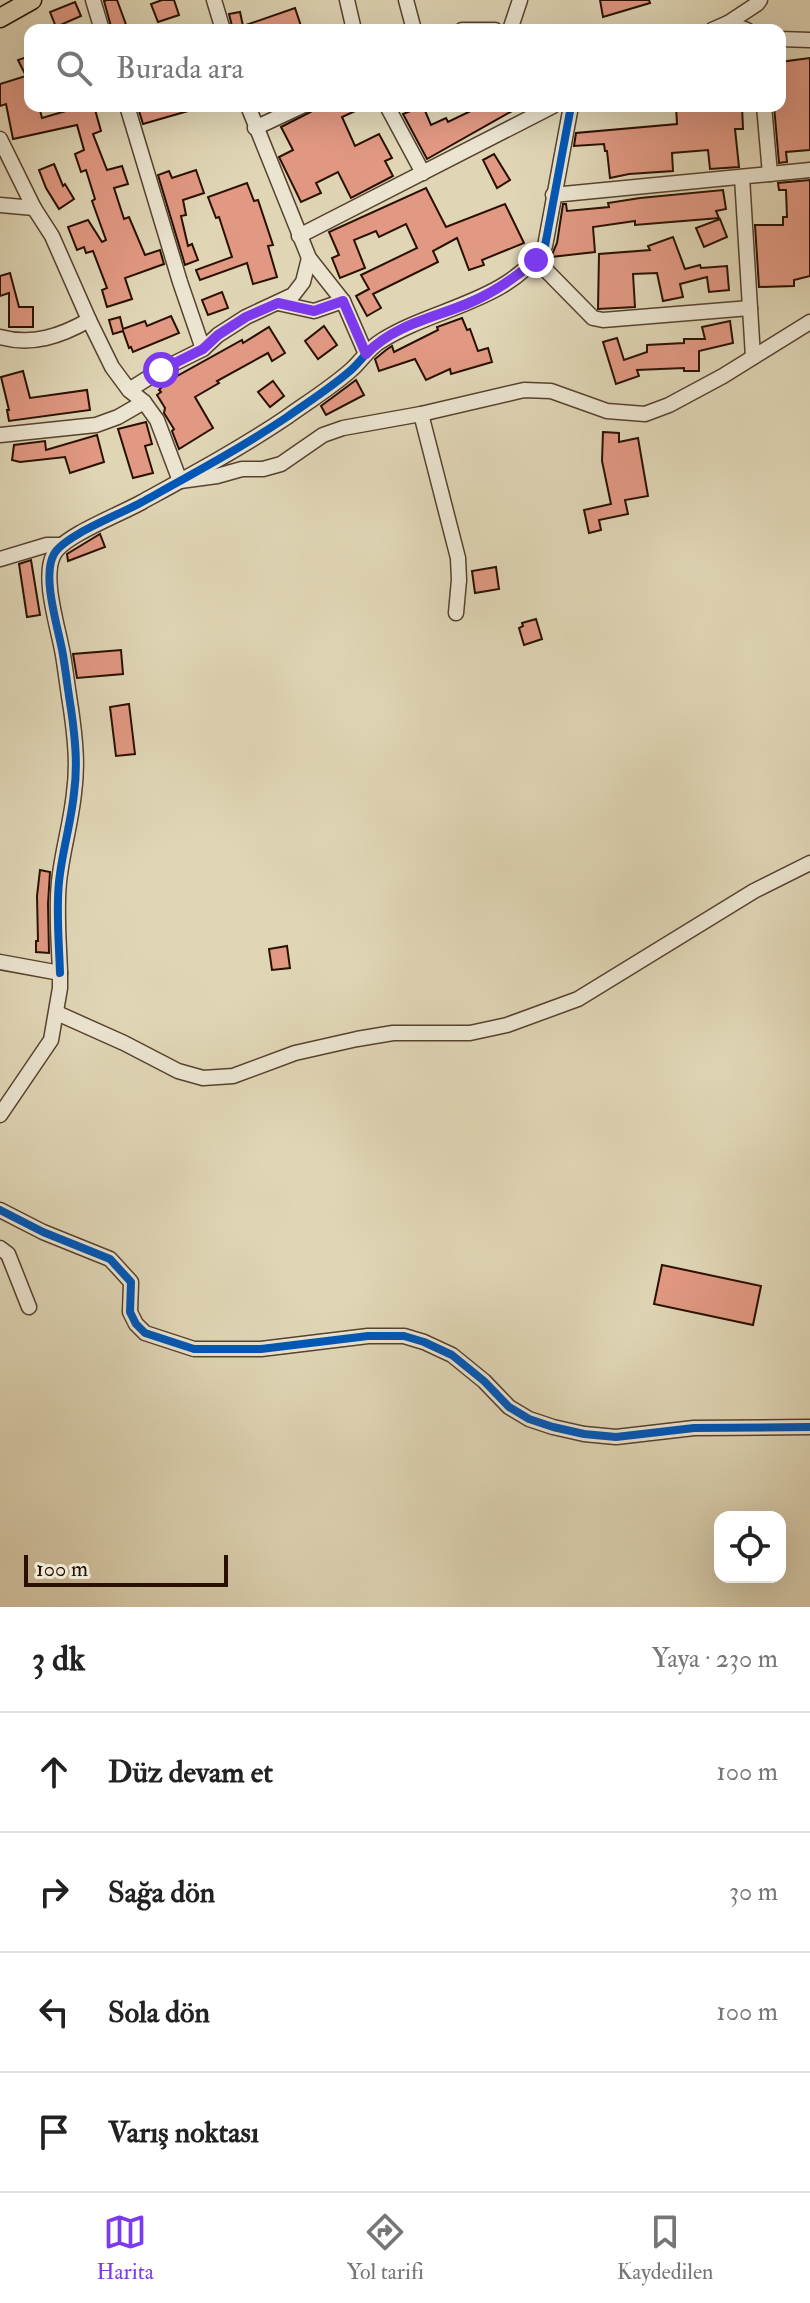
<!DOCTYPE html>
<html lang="tr">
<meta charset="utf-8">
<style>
:root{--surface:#fff;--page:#f2f2f2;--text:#222;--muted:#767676;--line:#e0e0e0;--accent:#7c3aed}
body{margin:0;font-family:"IM FELL Double Pica",serif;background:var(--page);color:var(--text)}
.controls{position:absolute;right:24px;bottom:24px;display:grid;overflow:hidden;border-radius:16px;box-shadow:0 8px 32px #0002}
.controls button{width:72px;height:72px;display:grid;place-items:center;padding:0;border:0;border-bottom:2px solid var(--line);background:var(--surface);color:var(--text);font:40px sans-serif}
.scale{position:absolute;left:24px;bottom:20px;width:204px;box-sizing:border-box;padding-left:8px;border:4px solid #291000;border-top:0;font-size:22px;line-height:28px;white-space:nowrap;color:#291000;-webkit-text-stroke:6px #ebe4d0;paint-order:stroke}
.stop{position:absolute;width:24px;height:24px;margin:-18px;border:6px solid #7c3aed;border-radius:50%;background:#fff}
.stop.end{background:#7c3aed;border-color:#fff;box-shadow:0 2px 8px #0008}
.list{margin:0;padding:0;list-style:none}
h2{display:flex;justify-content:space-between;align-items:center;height:104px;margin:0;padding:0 32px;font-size:34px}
h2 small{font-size:26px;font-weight:400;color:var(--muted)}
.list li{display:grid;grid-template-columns:52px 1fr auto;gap:24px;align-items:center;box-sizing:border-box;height:120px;padding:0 32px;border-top:2px solid var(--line)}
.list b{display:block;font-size:30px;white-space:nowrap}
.list em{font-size:26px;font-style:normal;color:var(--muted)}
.icon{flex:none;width:44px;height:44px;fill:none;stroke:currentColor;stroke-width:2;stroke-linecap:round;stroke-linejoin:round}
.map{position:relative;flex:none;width:810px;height:1607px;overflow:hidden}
.search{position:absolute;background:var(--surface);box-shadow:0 8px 32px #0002;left:24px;right:24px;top:24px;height:88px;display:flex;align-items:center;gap:20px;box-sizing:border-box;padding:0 28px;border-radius:16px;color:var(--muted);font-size:30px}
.sheet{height:584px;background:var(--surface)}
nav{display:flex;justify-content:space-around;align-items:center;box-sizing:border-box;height:112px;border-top:2px solid var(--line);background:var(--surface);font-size:22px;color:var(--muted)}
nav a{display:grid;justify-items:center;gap:4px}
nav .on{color:var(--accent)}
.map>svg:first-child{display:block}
.building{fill:#e29983;stroke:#291000;stroke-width:2}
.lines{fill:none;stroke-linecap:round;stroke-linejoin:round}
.minor-casing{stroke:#57422e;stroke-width:17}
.major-casing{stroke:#291000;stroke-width:21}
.minor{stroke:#ebe4d0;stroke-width:14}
.major{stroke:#e0d6b6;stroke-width:18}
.cycleway-casing{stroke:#ebe4d0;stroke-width:13}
.cycleway{stroke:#0057b8;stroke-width:8}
.route{stroke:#7c3aed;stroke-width:10}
</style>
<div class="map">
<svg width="810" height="1607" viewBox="0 0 810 1607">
<rect width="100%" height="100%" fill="#e0d6b6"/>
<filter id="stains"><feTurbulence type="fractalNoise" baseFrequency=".0025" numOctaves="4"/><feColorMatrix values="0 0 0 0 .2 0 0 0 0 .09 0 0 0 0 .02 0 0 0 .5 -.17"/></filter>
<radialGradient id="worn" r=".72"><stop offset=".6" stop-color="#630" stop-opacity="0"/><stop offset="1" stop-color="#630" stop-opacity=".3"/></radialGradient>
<g class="building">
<path d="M107 0H117L128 30H112L104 1Z"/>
<path d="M162 0H174L179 15 158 22 151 4Z"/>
<path d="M600 0H649L650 3 603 17Z"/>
<path d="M75 2 81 16 56 27 50 12Z"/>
<path d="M295 8 301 26 286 30H233L229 14 240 12 243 26Z"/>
<path d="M30 56V106H39L42 118 83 106H94L101 131 93 134 107 170 122 166 128 184 114 188 124 219 129 217 145 255 160 250 164 264 125 278 132 299 107 307 102 290 107 288 93 251 86 253 84 247 77 250 68 227 88 220 102 242 106 240 92 201 95 199 86 170 81 172 75 154 84 150 77 125 13 139 6 104 0 106V84L26 76 18 60Z"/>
<path d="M810 58V150L786 152 787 162 779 163 774 106H780V62Z"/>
<path d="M158 106H194L195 109 143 124 139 111Z"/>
<path d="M322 106H366L342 117 355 146 379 134 392 158 385 161 393 176 351 198 338 172 316 183 321 193 301 202 279 157 293 150 281 127Z"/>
<path d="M423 106 431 125 446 118 448 122 481 106H521L427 159 403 114Z"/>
<path d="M676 106H742L743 129H735L739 167 710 169 708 150 672 153 673 171 629 174 610 178 607 151H605L604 144 574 146 576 133 677 124Z"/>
<path d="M494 154 510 180 497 188 483 160Z"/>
<path d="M54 164 63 186 65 184 74 199 59 209 46 188 39 170Z"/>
<path d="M196 170 204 193 183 200 186 215 181 216 188 246 192 244 198 260 185 265 158 175 169 171 172 178Z"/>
<path d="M810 180V276L794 280V286L759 287 755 225H783V217H787L786 190H779L778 183Z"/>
<path d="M247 183 254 201 258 200 273 245 268 246 277 277 253 284 247 263 200 280 196 270 232 257 219 217 216 218 208 197Z"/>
<path d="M426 188 446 227 505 204 524 243 482 260 484 265 469 270 457 238 433 251 438 262 373 294 381 308 367 316 356 296 369 289 361 275 417 248 406 224 379 237 376 231 354 240 365 268 340 278 332 258 339 255 329 232Z"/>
<path d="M723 190 726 209 716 211 719 218 635 225V221L593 227 595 252 551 257 557 243 563 204H566L567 211 609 207 608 203 640 198Z"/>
<path d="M720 219 727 237 704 247 696 228Z"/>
<path d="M673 237 685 269 700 265 701 268 727 266 729 290 709 292 707 277 680 284 683 297 663 301 657 273 633 274 635 307 598 309 599 254 650 250 648 246Z"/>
<path d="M10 273 19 307H33V327H9V293L0 296V276Z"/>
<path d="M222 292 228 308 208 315 202 300Z"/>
<path d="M171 316 179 333 133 352 131 347 129 348 123 331 113 334 109 320 120 317 123 329 145 321 147 326Z"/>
<path d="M462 318 467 330 470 329 478 351 488 348 492 362 451 374 450 369 426 380 415 359 379 371 375 359 386 350 392 346 394 352 438 330 437 327Z"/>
<path d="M730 321 733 343 699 351V371H684V368L637 370 639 376 616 384 603 342 617 338 624 360 647 352V345L684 343V339H705L702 327Z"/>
<path d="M324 326 337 345 318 359 305 341Z"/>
<path d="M269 327 285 353 272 361 268 353 217 381 219 383 195 397 213 428 179 449 172 431 174 429 164 413 165 408 157 395 161 392 159 390 162 387 161 385 242 340 243 343Z"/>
<path d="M23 371 30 398 87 390 90 410 9 421 7 410H9L1 377Z"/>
<path d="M356 380 364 395 326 415 321 406Z"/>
<path d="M273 381 284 396 270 407 258 392Z"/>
<path d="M146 422 152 444 145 446 153 473 133 478 118 429Z"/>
<path d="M603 432 619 433V442L638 438 648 496 625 500 628 514 599 520 601 530 589 533 584 510 611 504 602 461Z"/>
<path d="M97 435 104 462 70 473 65 457 20 462 12 460 14 445 45 441 46 450Z"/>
<path d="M100 534 105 547 68 561 67 554Z"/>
<path d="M31 560 40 615 27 617 19 564Z"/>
<path d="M496 567 499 589 475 593 472 571Z"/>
<path d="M536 619 542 639 524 645 519 628 523 626 522 623Z"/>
<path d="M121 650 123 674 77 678 73 654Z"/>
<path d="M129 704 135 754 116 756 110 707Z"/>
<path d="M40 870 50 872 48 904 49 953 36 952V941H38L37 896Z"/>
<path d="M287 946 290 968 272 970 269 949Z"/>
<path d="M662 1265 761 1286 753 1325 654 1304Z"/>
</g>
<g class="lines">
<g class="minor-casing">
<g id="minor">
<path d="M93 0 102 30"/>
<path d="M214 0 223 30"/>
<path d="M347 0 354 30"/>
<path d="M406 0 414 30"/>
<path d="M728 23 747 30"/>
<path d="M462 30H495"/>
<path d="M510 30 520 0"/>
<path d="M712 30 728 23 757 4 760 0"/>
<path d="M780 39 810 40"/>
<path d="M127 106 180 282 203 349"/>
<path d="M248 106 309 258 343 301 366 354"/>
<path d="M387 106 423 173"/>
<path d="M764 106 770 174"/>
<path d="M255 128 302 106"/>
<path d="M0 139 34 208 52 236 89 320 112 367 129 390 144 402 157 420 180 481 217 476 242 469H263L281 464 323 435 343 428 421 414 524 390 551 391 607 411 645 414 669 405 723 376 810 322"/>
<path d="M742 177 753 357"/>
<path d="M553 195 810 170"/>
<path d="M0 205 34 208"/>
<path d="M299 236 553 106"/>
<path d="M536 260 593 318 603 320 750 308"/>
<path d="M278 303 314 311 343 301"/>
<path d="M0 337C32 346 61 336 89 320"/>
<path d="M129 390 161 370 203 349 218 335 246 317 293 295 303 282 309 258"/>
<path d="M421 414 458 558 459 580 456 613"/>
<path d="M0 435 96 425 118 417 144 402"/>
<path d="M0 559 47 545H61"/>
<path d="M0 962 60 973V988L51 1040 0 1115"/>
<path d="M60 973C59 942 56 912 59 882 62 852 71 823 74 793 78 765 75 737 71 709 68 691 66 673 63 655 59 630 41 577 54 554 65 535 121 514 142 502 191 475 241 448 287 417 308 402 332 387 351 370 361 361 369 348 381 341 435 307 507 303 545 246L571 106"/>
<path d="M57 1013 124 1043 178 1071 203 1078 233 1076 295 1053 357 1039 393 1033H470L507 1025 578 999 754 891 810 863"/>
<path d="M0 1210 43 1232 110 1259 131 1282 130 1312 136 1324 145 1333 194 1349H261L368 1336H404L424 1342 452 1355 484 1381 509 1407 529 1419 553 1427 584 1434 616 1437 694 1428 810 1427"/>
<path d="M0 1248 8 1254 29 1307"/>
</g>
</g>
<g class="major-casing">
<path id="major" d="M0 18 32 0"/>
</g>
<use href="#minor" class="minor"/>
<use href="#major" class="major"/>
<g class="cycleway-casing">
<g id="cycleway">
<path d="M60 973C59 942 56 912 59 882 62 852 71 823 74 793 78 765 75 737 71 709 68 691 66 673 63 655 59 630 41 577 54 554 65 535 121 514 142 502 191 475 241 448 287 417 308 402 332 387 351 370 361 361 369 348 381 341 435 307 507 303 545 246L571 106"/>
<path d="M0 1210 43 1232 110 1259 131 1282 130 1312 136 1324 145 1333 194 1349H261L368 1336H404L424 1342 452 1355 484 1381 509 1407 529 1419 553 1427 584 1434 616 1437 694 1428 810 1427"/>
</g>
</g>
<use href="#cycleway" class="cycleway"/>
</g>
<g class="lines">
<path class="route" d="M161 370 203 349 218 335 246 317 278 303 314 311 343 301 366 354C394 325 432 318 467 304 493 293 515 278 536 260"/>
</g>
<rect width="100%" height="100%" filter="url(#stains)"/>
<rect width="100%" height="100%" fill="url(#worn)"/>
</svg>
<div class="controls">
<button><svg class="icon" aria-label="locate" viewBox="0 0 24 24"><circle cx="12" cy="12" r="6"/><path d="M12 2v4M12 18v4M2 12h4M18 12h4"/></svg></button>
</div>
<div class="scale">100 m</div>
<div class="stop" style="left:161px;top:370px"></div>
<div class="stop end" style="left:536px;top:260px"></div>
<div class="search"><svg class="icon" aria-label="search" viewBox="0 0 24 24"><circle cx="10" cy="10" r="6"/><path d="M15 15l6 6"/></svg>Burada ara</div>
</div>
<section class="sheet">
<h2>3 dk<small>Yaya · 230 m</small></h2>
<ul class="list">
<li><svg class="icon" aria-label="ahead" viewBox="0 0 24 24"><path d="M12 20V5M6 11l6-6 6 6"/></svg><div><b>Düz devam et</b></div><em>100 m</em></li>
<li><svg class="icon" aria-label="right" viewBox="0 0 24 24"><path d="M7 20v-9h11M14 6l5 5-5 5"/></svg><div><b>Sağa dön</b></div><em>30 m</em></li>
<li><svg class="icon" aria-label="left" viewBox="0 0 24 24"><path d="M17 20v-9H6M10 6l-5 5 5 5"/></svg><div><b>Sola dön</b></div><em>100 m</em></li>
<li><svg class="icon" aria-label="arrive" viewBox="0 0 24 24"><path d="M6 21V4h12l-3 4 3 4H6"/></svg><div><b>Varış noktası</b></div></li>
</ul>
</section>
<nav>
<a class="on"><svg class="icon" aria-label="map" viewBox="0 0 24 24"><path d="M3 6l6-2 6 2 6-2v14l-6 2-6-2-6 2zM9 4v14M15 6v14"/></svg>Harita</a>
<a><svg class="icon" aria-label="directions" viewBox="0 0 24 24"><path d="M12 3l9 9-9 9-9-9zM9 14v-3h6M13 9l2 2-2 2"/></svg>Yol tarifi</a>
<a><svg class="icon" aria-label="saved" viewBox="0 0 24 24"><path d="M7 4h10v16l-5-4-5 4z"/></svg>Kaydedilen</a>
</nav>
